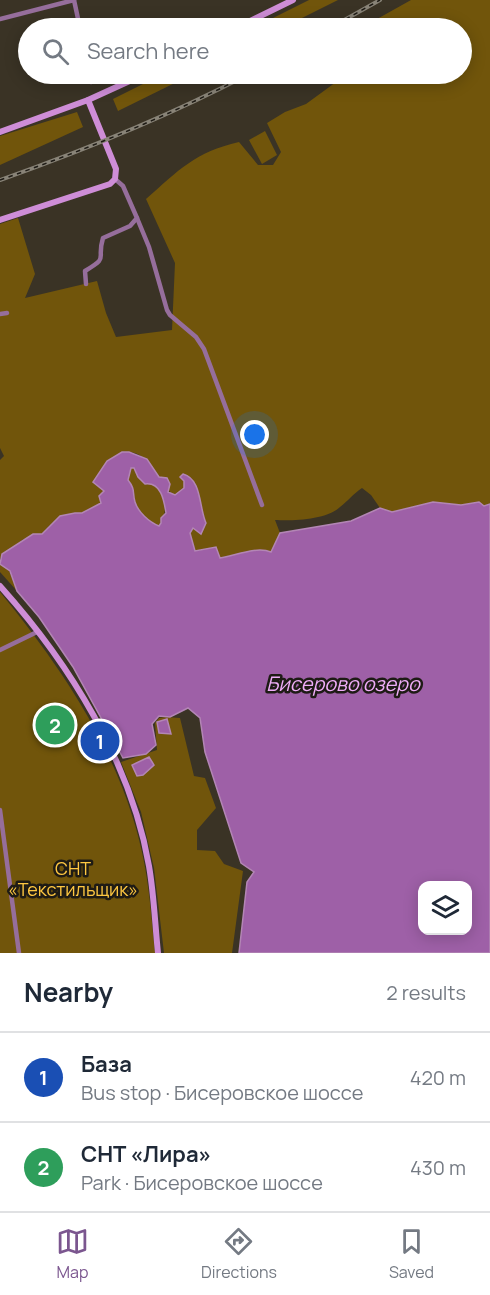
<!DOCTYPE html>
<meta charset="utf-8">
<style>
:root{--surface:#fff;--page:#f2f2f3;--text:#1f2937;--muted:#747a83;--line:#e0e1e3;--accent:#7b568f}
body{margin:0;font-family:Manrope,sans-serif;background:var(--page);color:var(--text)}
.controls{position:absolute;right:18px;bottom:18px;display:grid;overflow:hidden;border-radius:12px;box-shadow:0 3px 15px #0003}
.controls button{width:54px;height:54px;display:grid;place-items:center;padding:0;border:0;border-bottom:2px solid var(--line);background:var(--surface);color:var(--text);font:30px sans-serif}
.you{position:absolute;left:255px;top:435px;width:21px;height:21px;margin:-15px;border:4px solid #fff;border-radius:50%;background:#1a73e8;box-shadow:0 0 0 9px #1a73e833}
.badge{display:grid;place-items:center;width:39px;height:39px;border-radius:50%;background:var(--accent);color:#fff;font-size:20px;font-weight:700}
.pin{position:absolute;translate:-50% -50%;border:3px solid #fff;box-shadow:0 2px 6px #0006}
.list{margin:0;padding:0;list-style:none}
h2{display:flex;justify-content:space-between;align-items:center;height:78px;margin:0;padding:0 24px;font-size:26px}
h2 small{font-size:20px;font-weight:400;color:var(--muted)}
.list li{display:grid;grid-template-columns:39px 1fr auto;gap:18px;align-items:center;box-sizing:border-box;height:90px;padding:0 24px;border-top:2px solid var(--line)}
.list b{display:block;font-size:22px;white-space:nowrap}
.list p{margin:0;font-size:20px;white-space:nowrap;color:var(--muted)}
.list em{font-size:20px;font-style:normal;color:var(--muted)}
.icon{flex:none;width:33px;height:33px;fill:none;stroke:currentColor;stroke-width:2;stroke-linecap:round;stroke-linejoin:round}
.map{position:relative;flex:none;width:490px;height:953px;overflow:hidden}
.search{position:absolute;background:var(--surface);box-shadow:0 3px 15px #0003;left:18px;right:18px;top:18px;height:66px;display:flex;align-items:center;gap:15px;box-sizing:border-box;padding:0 21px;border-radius:33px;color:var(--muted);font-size:22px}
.sheet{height:258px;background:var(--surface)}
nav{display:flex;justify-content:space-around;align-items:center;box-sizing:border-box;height:84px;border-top:2px solid var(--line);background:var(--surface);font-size:16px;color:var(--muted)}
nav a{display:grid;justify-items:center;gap:3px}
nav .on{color:var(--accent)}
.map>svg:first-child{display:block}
.green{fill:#71550b}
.water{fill:#9e60a7;stroke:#b386b5;stroke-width:1.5;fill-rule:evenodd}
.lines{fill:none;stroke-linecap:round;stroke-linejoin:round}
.minor{stroke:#966e9c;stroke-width:4.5}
.secondary{stroke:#ce8dd7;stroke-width:6}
.rail-casing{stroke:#888377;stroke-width:4}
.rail{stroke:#1e1b15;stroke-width:1.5;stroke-dasharray:4.5;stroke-linecap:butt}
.labels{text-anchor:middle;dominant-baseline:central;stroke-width:5;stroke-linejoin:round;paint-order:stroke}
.park-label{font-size:18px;fill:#fec741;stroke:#1e1b15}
.water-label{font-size:20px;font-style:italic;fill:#efadf8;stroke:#1e1b15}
</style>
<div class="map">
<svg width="490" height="953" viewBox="0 0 490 953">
<rect width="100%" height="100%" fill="#3a3325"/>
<g class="green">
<path d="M309 0H338L282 28H253Z"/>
<path d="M411 0H490V504L484 506 479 502 461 505 433 502 391 512 380 508 371 495 362 488C353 494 348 501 340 507 327 520 292 521 275 520L280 533 271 552 254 551 219 558 215 547 195 551 190 533 193 528 205 523C199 507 202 496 192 480L180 477 184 481V488L176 495C153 486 154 448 122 452L101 503 82 513H75L49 526 42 534 22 540 17 546 2 554 0 560V460L4 456 0 448V224L18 218 35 274 25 298 97 281 106 313 116 337 172 330 175 263 146 199C179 170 195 152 239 142L258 165H273L281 152 267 123 285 112 306 104 347 74H462V28H361Z"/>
<path d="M163 74H193L118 111 113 99Z"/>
<path d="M77 112 83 127 0 165V136Z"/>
<path d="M265 131 277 155 262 164 249 140Z"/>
<path d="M131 467 134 468 145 484C165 481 171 513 158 526 149 522 138 513 135 502 132 492 136 490 128 480Z"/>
<path d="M0 564 9 570 17 591 0 572Z"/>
<path d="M0 592C66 673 126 762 145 867 150 895 152 924 155 953H0Z"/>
<path d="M166 717 180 718 194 776 205 778 216 808 197 830V850L215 851 224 864 243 871 232 953H164L154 868 141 812 121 762 157 750 155 723 159 718Z"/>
</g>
<g class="water">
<path d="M122 452H129L147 459 159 477 167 478 170 484 168 492 175 495 184 488V481L180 477 183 474C202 479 199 508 206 523L201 534 193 528 190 533 195 551 216 547 220 558C235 556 256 546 271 552L280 533 351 521 380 508 392 512 433 502 461 505 479 502 484 506 490 504V953H239L247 882 254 872 241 863 205 752 200 718 188 708 170 717 159 716 152 724 156 745 146 754 123 758 73 667 39 617 17 591 10 571 0 564 2 554 33 534H42L60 516 75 513H82L101 503 99 496 104 491 93 482 107 461ZM131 468H134L138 477 145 484C161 482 164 500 166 513L161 518V523L159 526C149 522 138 512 135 502 132 492 136 490 128 480ZM422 886H468V930H422Z"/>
<path d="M167 719 171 734 159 733 157 722Z"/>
<path d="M149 757 154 765 143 775 137 776 132 765Z"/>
</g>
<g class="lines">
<g class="minor">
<path d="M74 0 80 28"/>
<path d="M0 19 74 0"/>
<path d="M89 74 91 82"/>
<path d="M137 218 149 247 167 310 170 315 196 337 204 349 262 505"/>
<path d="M86 284 85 271C110 256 96 261 103 238L130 226 137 218 123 186 115 179"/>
<path d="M0 314 7 313"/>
<path d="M0 650 37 632"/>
<path d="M0 810 19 953"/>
</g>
<g class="secondary">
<path d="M236 28 293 0"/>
<path d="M0 132 88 100 145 74"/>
<path d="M0 220 110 184 115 179 116 169 88 100"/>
<path d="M0 586C70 664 131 762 149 866 154 895 155 924 158 953"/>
</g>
<g class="rail-casing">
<g id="rail">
<path d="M330 28 380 0"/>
<path d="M0 180C85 150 169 116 249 74"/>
</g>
</g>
<use href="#rail" class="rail"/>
</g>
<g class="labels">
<g class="park-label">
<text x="73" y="868">СНТ<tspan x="73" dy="21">«Текстильщик»</tspan></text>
</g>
<g class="water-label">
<text x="343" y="683">Бисерово озеро</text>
</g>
</g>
</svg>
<div class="controls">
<button><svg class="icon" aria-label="layers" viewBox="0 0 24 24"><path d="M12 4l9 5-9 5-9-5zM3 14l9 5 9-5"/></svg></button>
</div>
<div class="you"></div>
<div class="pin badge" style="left:100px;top:741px;background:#1a4fb4">1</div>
<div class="pin badge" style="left:55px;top:725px;background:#2e9e5b">2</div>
<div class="search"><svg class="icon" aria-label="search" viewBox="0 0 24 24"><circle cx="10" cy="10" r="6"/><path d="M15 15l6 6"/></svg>Search here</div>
</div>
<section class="sheet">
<h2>Nearby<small>2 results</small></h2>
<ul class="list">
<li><span class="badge" style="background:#1a4fb4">1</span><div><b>База</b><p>Bus stop · Бисеровское шоссе</p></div><em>420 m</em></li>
<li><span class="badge" style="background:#2e9e5b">2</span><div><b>СНТ «Лира»</b><p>Park · Бисеровское шоссе</p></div><em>430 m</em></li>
</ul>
</section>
<nav>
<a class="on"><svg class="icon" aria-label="map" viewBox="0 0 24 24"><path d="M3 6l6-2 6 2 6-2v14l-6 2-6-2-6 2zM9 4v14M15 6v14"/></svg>Map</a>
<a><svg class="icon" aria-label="directions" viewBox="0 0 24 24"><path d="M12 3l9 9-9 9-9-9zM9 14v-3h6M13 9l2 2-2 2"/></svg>Directions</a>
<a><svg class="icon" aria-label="saved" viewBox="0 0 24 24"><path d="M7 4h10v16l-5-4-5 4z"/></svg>Saved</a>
</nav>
